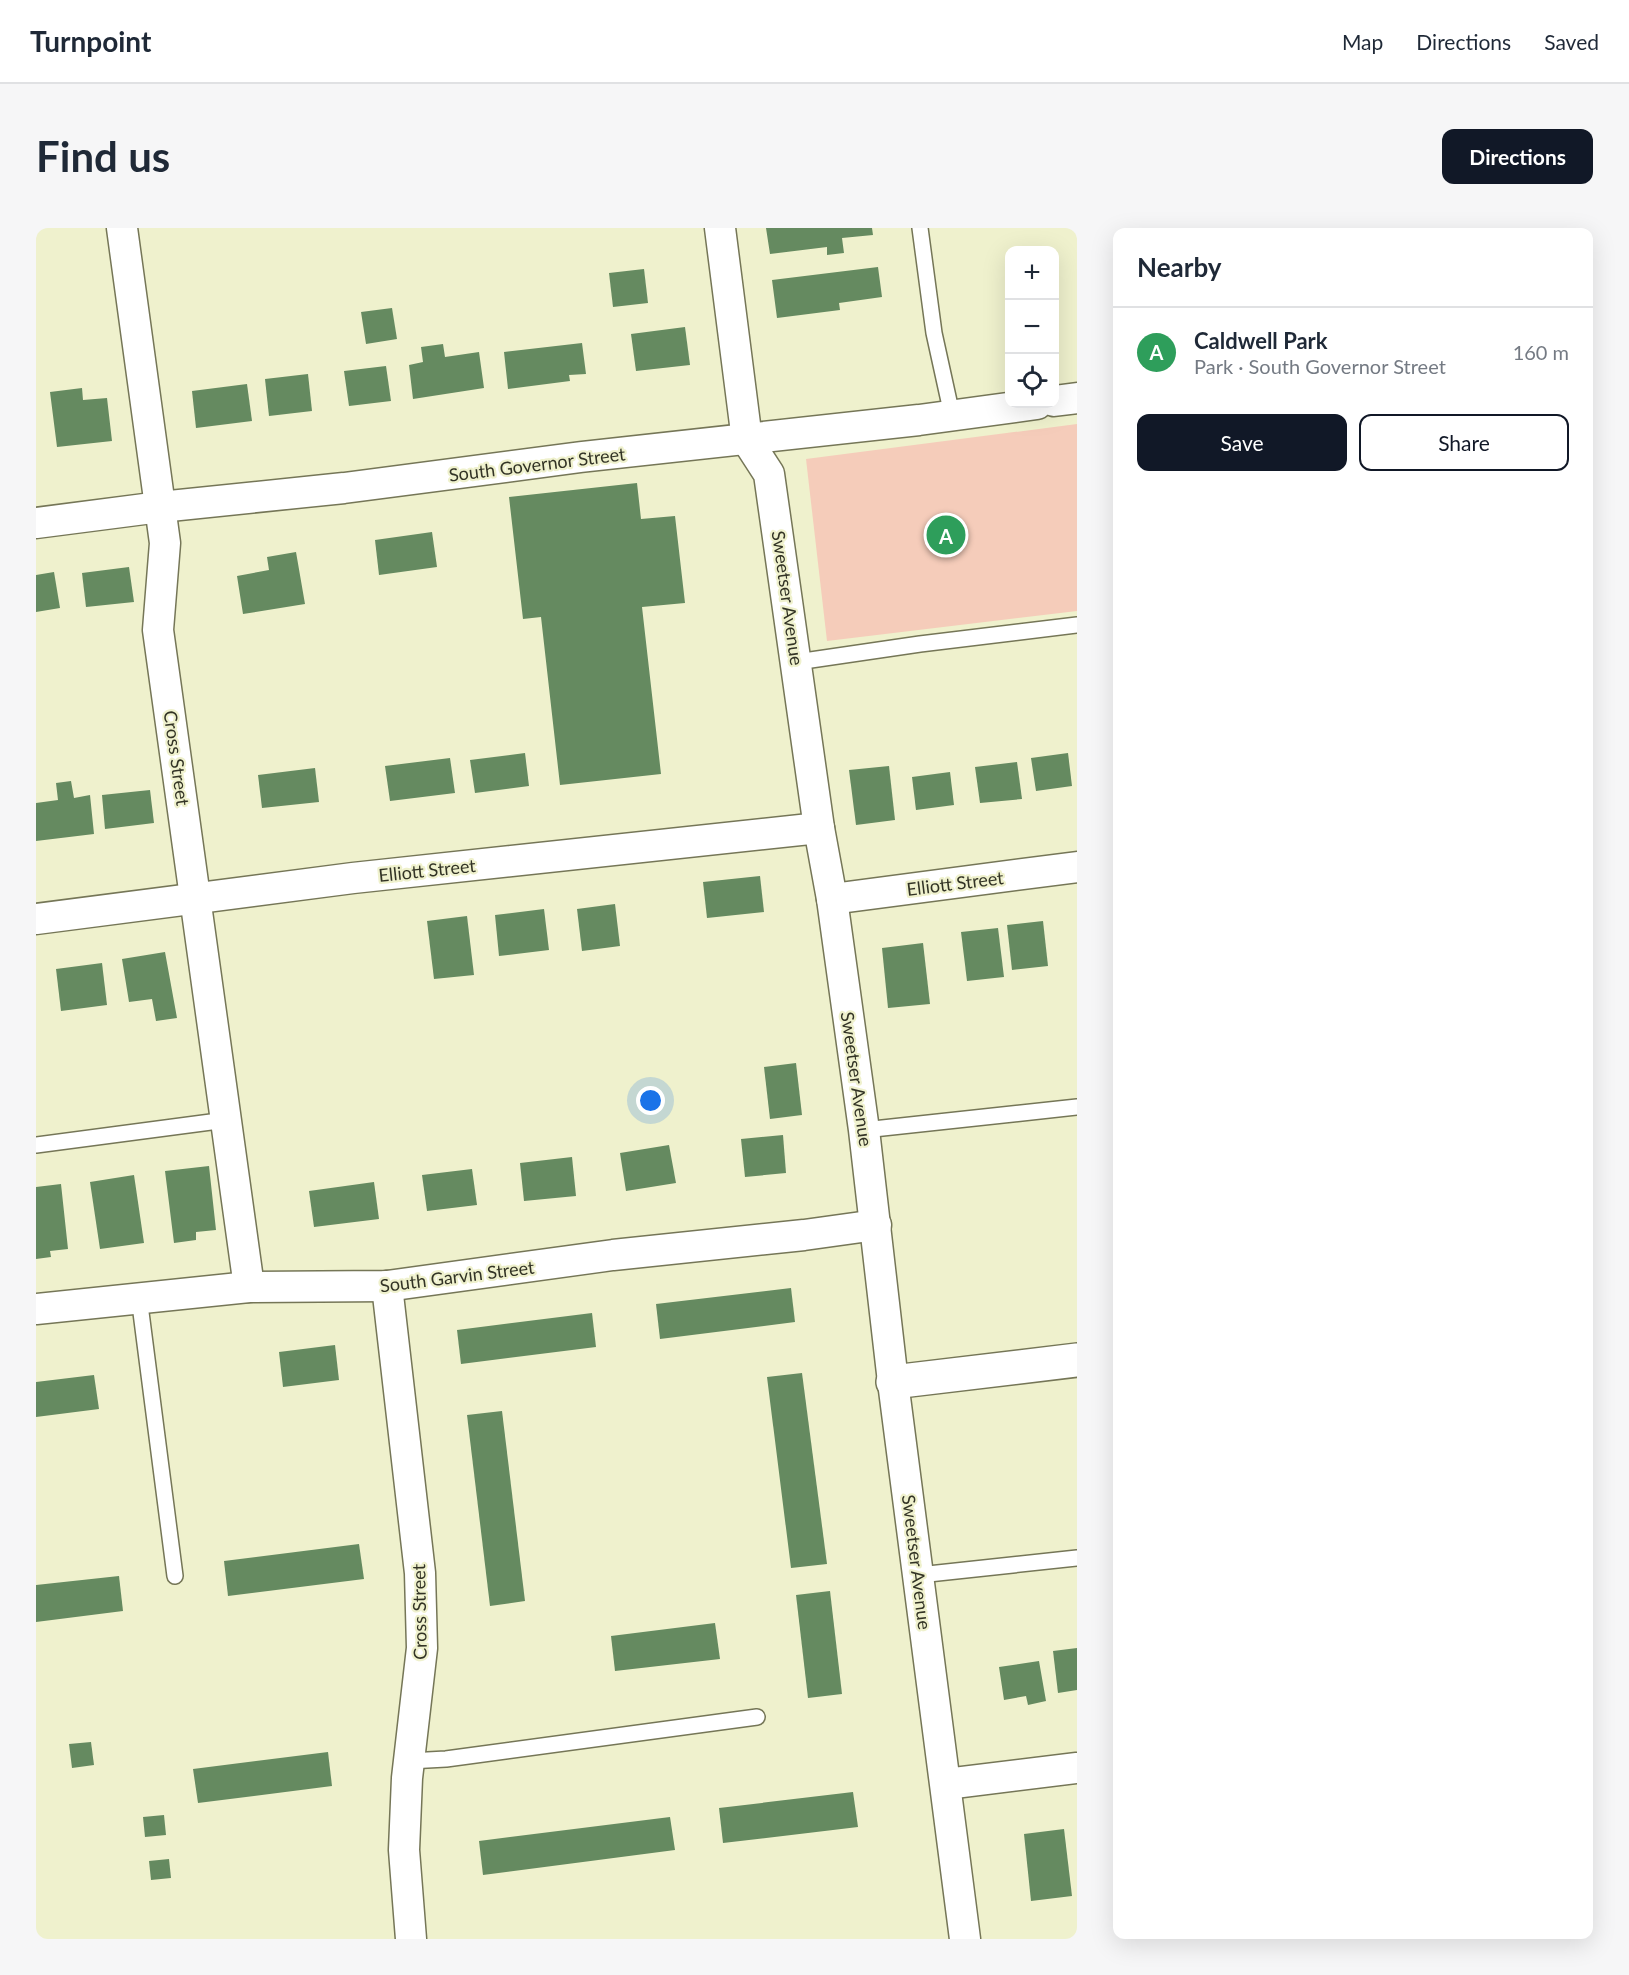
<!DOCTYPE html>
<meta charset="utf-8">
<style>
:root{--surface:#fff;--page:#f6f6f7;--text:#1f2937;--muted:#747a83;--line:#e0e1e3;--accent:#111827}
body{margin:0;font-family:Lato,sans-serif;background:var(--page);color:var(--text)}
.controls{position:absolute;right:18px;top:18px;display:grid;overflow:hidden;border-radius:12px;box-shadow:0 6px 24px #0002}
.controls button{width:54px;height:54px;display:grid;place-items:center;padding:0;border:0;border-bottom:2px solid var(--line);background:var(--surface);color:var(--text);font:30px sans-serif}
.you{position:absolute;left:615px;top:873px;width:21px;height:21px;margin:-15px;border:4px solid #fff;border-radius:50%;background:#1a73e8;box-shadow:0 0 0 9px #1a73e833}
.badge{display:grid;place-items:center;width:39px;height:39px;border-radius:50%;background:var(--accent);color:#fff;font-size:20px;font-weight:700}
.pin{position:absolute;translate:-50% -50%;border:3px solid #fff;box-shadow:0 2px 6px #0006}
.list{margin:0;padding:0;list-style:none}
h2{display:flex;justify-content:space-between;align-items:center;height:78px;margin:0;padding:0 24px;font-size:26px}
h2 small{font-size:20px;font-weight:400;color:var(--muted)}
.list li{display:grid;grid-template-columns:39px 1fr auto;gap:18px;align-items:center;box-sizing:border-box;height:90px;padding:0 24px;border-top:2px solid var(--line)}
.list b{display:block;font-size:22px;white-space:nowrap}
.list p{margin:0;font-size:20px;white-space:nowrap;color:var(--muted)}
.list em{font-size:20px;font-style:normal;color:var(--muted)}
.actions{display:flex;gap:12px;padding:18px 24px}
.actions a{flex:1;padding:14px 0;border:2px solid var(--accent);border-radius:12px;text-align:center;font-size:21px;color:var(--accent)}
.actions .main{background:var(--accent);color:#fff}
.icon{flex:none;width:33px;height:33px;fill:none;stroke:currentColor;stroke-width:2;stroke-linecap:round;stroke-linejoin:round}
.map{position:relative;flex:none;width:1041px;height:1711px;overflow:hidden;border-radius:12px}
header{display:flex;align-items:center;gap:36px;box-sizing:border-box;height:84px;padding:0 30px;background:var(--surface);border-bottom:2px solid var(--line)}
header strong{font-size:28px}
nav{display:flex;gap:33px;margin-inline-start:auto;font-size:21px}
.intro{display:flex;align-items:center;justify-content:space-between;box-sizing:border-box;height:144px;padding:0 36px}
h1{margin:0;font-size:42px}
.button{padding:15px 27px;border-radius:12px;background:var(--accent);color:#fff;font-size:21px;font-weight:700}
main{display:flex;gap:36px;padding:0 36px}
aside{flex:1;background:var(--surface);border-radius:12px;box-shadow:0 6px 24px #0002}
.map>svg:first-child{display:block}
.green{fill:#f5ccba}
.building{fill:#658a60}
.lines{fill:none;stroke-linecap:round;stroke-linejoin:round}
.lane-casing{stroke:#757657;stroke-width:18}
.street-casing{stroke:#757657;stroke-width:33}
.secondary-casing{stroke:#757657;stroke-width:36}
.lane{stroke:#fff;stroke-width:15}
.street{stroke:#fff;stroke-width:30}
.secondary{stroke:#fff;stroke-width:33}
.labels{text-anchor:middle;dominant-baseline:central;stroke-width:4.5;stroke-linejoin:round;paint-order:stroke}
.street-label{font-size:18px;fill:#323325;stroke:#eff1cd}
</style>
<header>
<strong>Turnpoint</strong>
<nav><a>Map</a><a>Directions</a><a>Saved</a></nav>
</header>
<div class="intro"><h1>Find us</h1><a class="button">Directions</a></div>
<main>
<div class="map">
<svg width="1041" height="1711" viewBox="0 0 1041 1711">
<rect width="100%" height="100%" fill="#eff1cd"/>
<path class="green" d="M1041 196V383L791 413 770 231Z"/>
<g class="building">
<path d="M730 0H836L837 7 806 10 808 25 791 27V19L734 26Z"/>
<path d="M842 39 846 69 803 75 804 82 741 90 736 52Z"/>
<path d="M608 41 612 75 577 79 573 45Z"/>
<path d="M356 80 361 111 330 116 325 84Z"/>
<path d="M649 99 654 137 600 143 595 106Z"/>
<path d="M546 115 550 146 533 147 534 153 472 161 468 124Z"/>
<path d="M407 116 409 129 443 124 448 160 377 171 373 137 387 134 385 119Z"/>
<path d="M350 138 355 173 313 178 308 143Z"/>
<path d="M272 146 276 183 233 188 229 151Z"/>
<path d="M211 156 216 193 160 200 156 163Z"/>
<path d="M46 160 47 172 71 170 76 213 21 219 14 164Z"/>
<path d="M601 255 605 291 639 288 649 375 606 379 625 546 524 557 505 389 487 391 473 269Z"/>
<path d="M396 304 401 339 343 347 339 312Z"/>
<path d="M260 324 269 376 207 386 201 348 233 342 231 329Z"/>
<path d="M93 339 98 374 50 379 46 345Z"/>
<path d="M18 344 24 380 0 384V347Z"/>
<path d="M489 525 493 558 439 565 434 532Z"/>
<path d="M1032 525 1036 558 1000 563 995 530Z"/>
<path d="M414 530 419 565 354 573 349 538Z"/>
<path d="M981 534 986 571 944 575 939 539Z"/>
<path d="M853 538 859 592 820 597 813 542Z"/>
<path d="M279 540 283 574 226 580 222 547Z"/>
<path d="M914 544 918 577 880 582 876 549Z"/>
<path d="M35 553 38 570 54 567 58 606 0 613V575L22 572 20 555Z"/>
<path d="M114 562 118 595 69 601 66 567Z"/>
<path d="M724 648 728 684 671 690 667 654Z"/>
<path d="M579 676 584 718 546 723 541 681Z"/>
<path d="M508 681 513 722 463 728 459 687Z"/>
<path d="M431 688 438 747 398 751 391 693Z"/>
<path d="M1007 693 1012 738 976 742 971 697Z"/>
<path d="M962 700 968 749 931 753 925 704Z"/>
<path d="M887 715 894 776 852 780 846 720Z"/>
<path d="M129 724 141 790 120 793 116 771 93 774 86 731Z"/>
<path d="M66 735 71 777 25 783 20 741Z"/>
<path d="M760 835 766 887 734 891 728 839Z"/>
<path d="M747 907 750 945 709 949 705 911Z"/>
<path d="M633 917 640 955 590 963 584 925Z"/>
<path d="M536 929 540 968 488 973 484 935Z"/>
<path d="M173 938 180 1002 160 1004V1012L138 1015 129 943Z"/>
<path d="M436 941 441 977 391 983 386 947Z"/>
<path d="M98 947 108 1015 64 1021 54 954Z"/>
<path d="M338 954 343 991 278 999 273 963Z"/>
<path d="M25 956 32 1021 14 1023 15 1029 0 1031V959Z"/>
<path d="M755 1060 759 1094 624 1111 620 1076Z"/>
<path d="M556 1085 560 1119 425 1136 421 1102Z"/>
<path d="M299 1117 303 1152 247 1159 243 1124Z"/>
<path d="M766 1145 791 1336 755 1340 731 1149Z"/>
<path d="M58 1147 63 1181 0 1189V1154Z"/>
<path d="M466 1183 489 1373 454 1378 431 1187Z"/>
<path d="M323 1316 328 1351 192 1368 188 1333Z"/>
<path d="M83 1348 87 1383 0 1394V1357Z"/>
<path d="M794 1363 806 1466 772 1470 760 1367Z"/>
<path d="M679 1395 684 1431 579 1443 575 1408Z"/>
<path d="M1041 1420V1462L1022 1465 1017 1423Z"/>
<path d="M1003 1433 1010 1473 992 1477 990 1468 968 1472 963 1439Z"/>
<path d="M55 1514 58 1537 36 1540 33 1516Z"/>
<path d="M292 1524 296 1558 162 1575 157 1541Z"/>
<path d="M817 1564 822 1599 687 1615 683 1580Z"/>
<path d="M128 1587 130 1607 109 1609 107 1589Z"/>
<path d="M634 1589 639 1622 447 1647 443 1613Z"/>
<path d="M1028 1601 1036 1668 995 1673 988 1606Z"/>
<path d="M133 1631 135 1650 115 1652 113 1633Z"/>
</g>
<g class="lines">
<g class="lane-casing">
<g id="lane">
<path d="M884 0 898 105 916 187"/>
<path d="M761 434 884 416 1041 397"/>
<path d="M828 902 1041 879"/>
<path d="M0 917 190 892"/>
<path d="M103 1069 139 1348"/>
<path d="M883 1347 1041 1330"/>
<path d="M373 1533 410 1531 721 1489"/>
</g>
</g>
<g class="street-casing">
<g id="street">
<path d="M86 0 129 315 122 402 213 1059"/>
<path d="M684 0 711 212 733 246 783 600 796 671 828 902 857 1154 929 1711"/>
<path d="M1018 173 1041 170"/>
<path d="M0 295 124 279 308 260 545 229 883 192 1001 176"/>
<path d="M796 671 1041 639"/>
<path d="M0 691 317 650 783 600"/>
<path d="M351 1058 384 1345 386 1420 371 1550 368 1622 375 1711"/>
<path d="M0 1081 213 1059 351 1058 577 1027 768 1007 840 997"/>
<path d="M910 1556 1041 1540"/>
</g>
</g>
<g class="secondary-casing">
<path id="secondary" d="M857 1154 1041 1132"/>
</g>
<use href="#lane" class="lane"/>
<use href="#street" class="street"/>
<use href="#secondary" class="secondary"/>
</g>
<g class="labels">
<g class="street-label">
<text transform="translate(501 236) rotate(-7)">South Governor Street</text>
<text transform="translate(752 370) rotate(82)">Sweetser Avenue</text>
<text transform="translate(141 530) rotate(82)">Cross Street</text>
<text transform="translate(391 642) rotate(-6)">Elliott Street</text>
<text transform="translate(919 655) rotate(-7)">Elliott Street</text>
<text transform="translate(821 851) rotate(82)">Sweetser Avenue</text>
<text transform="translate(421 1048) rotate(-7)">South Garvin Street</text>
<text transform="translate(881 1334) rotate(83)">Sweetser Avenue</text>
<text transform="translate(383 1384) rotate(-91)">Cross Street</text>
</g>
</g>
</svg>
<div class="controls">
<button>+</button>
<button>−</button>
<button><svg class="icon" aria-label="locate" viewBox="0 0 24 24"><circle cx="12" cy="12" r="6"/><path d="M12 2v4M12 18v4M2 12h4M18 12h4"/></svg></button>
</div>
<div class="you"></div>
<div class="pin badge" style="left:910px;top:307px;background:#2e9e5b">A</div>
</div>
<aside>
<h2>Nearby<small></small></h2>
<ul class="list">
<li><span class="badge" style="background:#2e9e5b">A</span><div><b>Caldwell Park</b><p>Park · South Governor Street</p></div><em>160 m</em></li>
</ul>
<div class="actions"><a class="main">Save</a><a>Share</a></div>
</aside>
</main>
